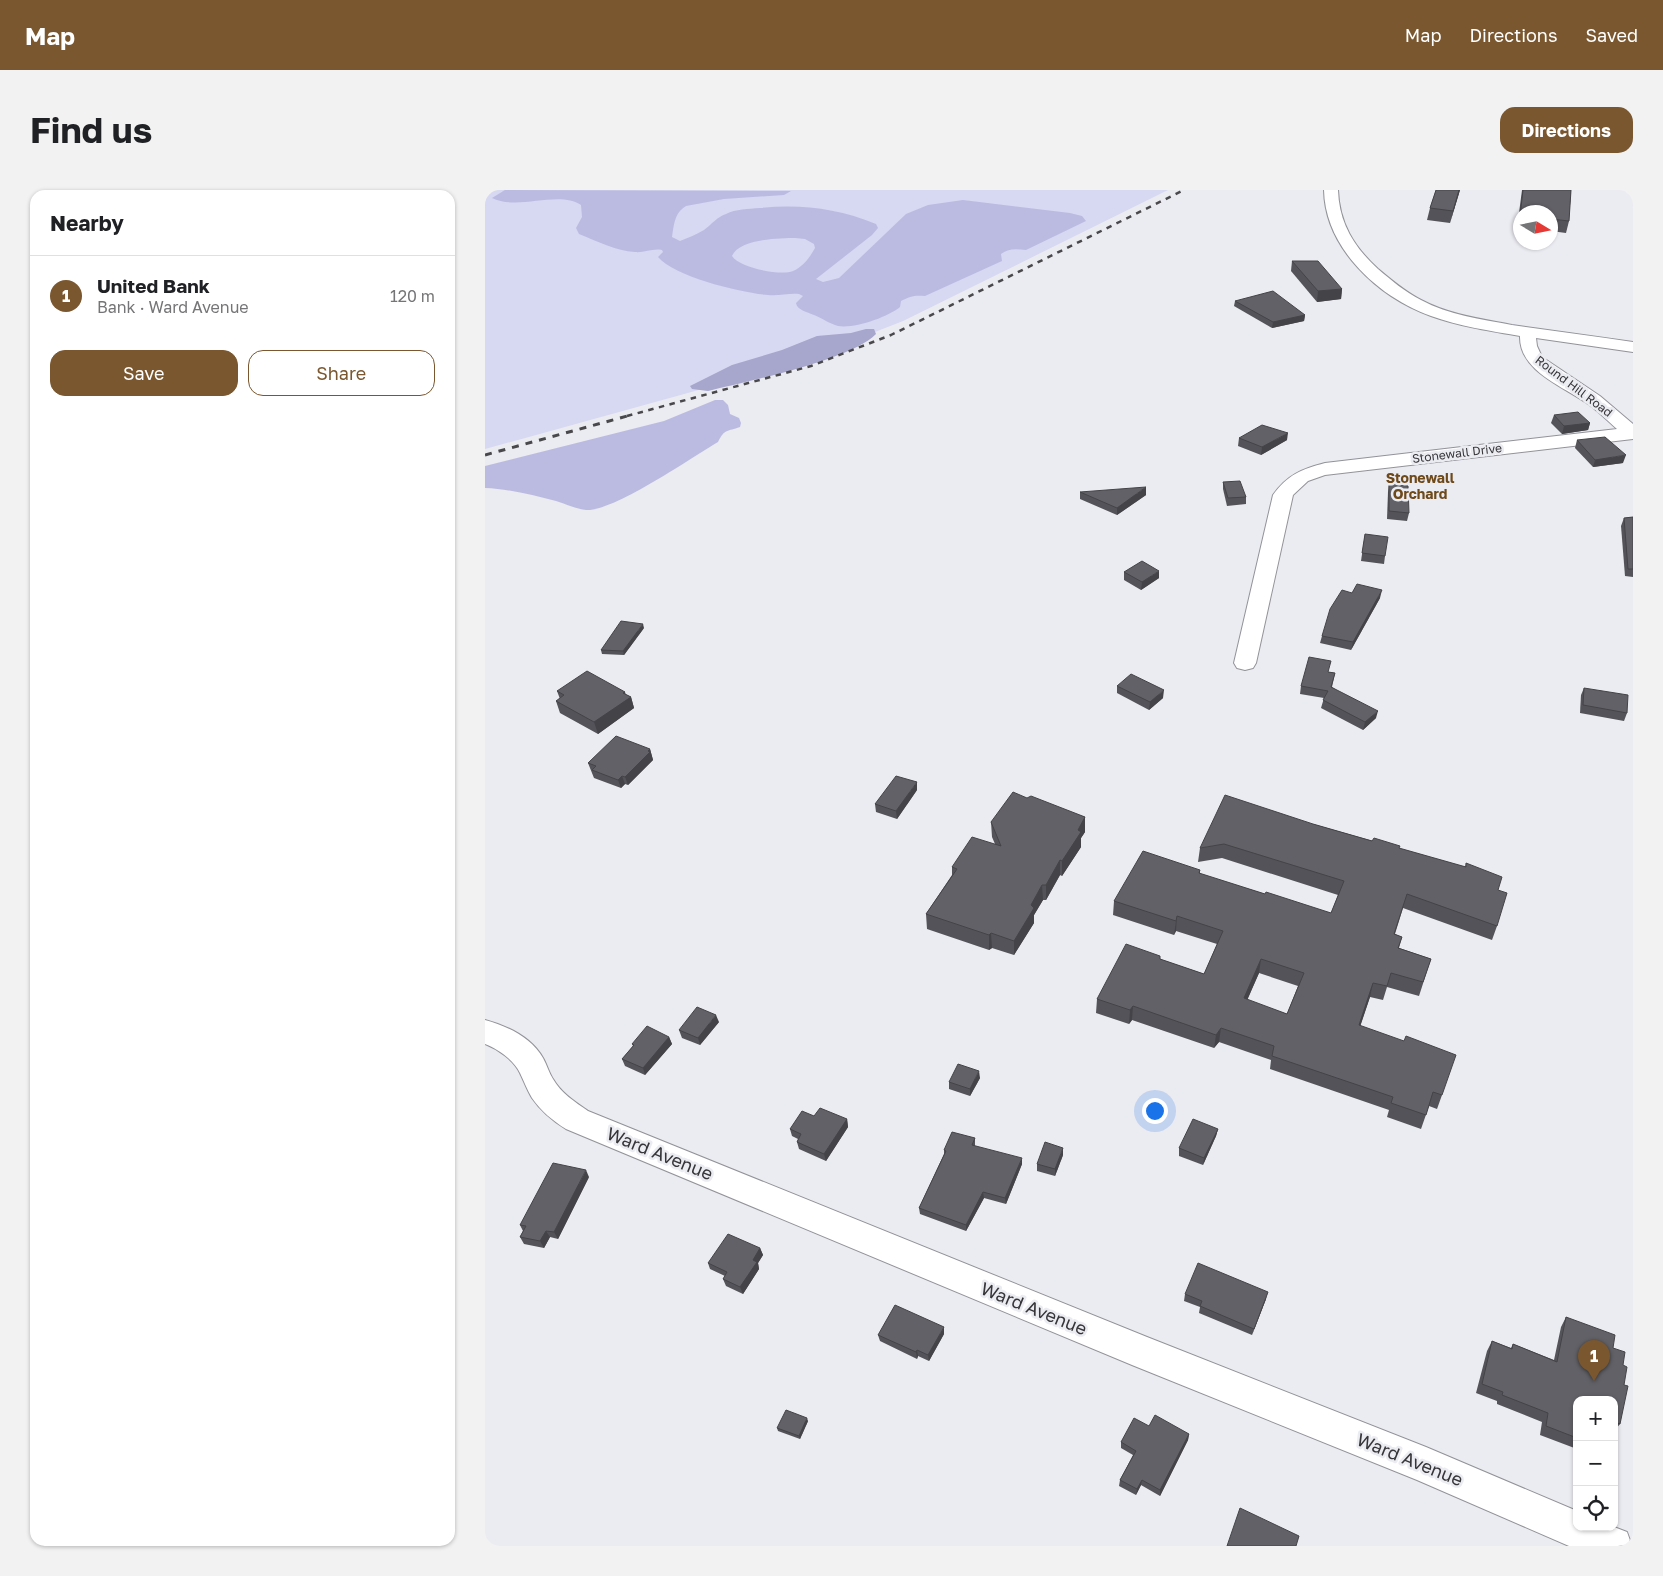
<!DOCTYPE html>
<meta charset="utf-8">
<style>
:root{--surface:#fff;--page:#f2f2f2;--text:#202124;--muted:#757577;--line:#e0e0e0;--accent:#7a572f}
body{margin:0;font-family:"Golos Text",sans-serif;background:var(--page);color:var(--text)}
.controls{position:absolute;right:15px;bottom:15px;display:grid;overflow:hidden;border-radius:10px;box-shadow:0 1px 4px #0004}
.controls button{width:45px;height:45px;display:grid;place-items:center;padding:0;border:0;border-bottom:1px solid var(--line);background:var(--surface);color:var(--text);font:25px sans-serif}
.compass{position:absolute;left:1028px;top:15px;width:45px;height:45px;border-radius:50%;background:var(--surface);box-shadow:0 1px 4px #0004;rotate:100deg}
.you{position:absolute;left:669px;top:920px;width:18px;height:18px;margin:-12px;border:4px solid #fff;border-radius:50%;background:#1a73e8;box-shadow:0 0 0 8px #1a73e833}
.badge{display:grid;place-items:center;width:32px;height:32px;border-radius:50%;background:var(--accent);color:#fff;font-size:16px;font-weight:700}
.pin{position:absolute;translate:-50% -41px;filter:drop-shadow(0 1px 2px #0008)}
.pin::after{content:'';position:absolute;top:26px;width:18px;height:15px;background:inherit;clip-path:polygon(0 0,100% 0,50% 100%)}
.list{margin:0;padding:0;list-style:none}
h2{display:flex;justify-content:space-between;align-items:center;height:65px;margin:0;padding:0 20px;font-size:21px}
h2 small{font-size:16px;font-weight:400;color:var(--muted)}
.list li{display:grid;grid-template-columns:32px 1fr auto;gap:15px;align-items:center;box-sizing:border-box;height:80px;padding:0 20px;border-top:1px solid var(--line)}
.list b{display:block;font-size:19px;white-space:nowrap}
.list p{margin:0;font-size:16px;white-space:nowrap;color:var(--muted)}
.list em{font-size:16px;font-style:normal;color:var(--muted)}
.actions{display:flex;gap:10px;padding:15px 20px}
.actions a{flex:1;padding:11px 0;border:1px solid var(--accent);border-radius:15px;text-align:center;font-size:18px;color:var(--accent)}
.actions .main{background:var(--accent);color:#fff}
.icon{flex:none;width:28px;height:28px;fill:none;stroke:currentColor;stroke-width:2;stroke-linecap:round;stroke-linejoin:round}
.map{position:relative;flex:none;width:1148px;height:1356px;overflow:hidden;border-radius:15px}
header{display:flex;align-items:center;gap:30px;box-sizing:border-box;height:70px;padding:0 25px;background:var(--accent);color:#fff}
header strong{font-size:24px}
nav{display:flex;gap:28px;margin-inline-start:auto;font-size:18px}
.intro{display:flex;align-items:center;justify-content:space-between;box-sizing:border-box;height:120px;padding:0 30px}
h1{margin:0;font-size:35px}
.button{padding:12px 22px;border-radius:15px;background:var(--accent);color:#fff;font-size:18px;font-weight:700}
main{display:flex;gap:30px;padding:0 30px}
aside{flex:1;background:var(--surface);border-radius:15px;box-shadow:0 1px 4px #0004}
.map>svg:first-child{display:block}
.green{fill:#d7d8f1}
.forest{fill:#a7a6cc}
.water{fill:#bbbbe1;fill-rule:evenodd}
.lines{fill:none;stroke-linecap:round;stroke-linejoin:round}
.minor-casing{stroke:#929299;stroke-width:2}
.minor{fill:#fff;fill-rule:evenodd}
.rail-far1{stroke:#49494c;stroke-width:2.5;stroke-dasharray:5.5 5.5;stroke-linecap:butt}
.rail{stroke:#49494c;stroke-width:3;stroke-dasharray:7 7;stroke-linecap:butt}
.wall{fill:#535359;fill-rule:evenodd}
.shaded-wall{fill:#444448}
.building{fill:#616167;stroke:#444448;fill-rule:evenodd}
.labels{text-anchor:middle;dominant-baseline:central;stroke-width:5;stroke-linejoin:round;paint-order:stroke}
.far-street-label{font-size:12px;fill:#363639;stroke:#ebebf2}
.far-neighbourhood-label{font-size:14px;font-weight:bold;fill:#6e491a;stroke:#ebebf2}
.near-street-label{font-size:18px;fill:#363639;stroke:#ebebf2}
</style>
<header>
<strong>Map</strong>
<nav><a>Map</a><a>Directions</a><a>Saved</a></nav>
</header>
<div class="intro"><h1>Find us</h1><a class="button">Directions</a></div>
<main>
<aside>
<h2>Nearby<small></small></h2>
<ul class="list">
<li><span class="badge">1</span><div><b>United Bank</b><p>Bank · Ward Avenue</p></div><em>120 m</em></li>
</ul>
<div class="actions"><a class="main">Save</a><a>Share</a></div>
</aside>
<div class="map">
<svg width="1148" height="1356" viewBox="0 0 1148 1356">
<rect width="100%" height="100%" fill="#ebebf2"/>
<path class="green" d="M0 0H683L418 131 344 160 246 191 0 259Z"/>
<path class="forest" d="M381 139H389L391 144C366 170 260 192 223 201L207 199 205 196 247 175 297 160 332 146 366 143Z"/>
<g class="water">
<path d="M20 0 306 1 299 5 239 9 201 16C189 23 189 36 187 47L195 51C203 48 212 44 219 40 227 34 232 27 241 24 251 19 263 19 275 18 315 14 352 18 391 34L393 38 387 45 331 89 338 92 354 88 421 24 443 15 478 10 585 23 597 26 601 31 541 60C531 59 524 58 516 64L517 71 440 106C430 105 425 106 416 111L415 117C403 127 369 139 353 136 345 134 337 128 329 125 322 122 312 120 311 113L318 106 314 104C304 103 294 106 283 105 257 103 190 87 173 67L178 62 177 60C168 58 159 63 150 62 131 61 112 51 94 44L91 38 97 27 96 15C74 0 32 21 7 8ZM310 48 320 49 329 54 330 58C325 67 318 77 308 81 295 86 255 78 247 66 254 49 295 48 310 48Z"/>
<path d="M230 210H238L243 215 245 224 254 228 256 233 255 237C242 242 240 238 233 252 206 268 128 322 101 320 91 319 81 314 71 311 48 305 24 299 0 298V276L179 231Z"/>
</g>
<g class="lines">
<g class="minor-casing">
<g id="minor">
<path d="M839 0H853C854 33 869 57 893 79 906 90 920 102 936 110 964 125 996 129 1027 135 1067 141 1108 146 1148 152V162L1051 148 1052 156 1057 167 1115 206 1148 234V249L840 285 823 291 808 305 771 473 768 478 760 480 752 478 749 473 788 305C802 285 817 279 840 273L1132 239C1123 231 1113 221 1103 214 1078 196 1034 181 1035 146 1005 141 974 136 946 126 893 107 840 58 839 0Z"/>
<path d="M0 830C22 836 46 847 58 868 62 875 64 883 68 889 76 903 90 912 103 921L662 1147 941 1257 1092 1321V1337H1129L1142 1342 1147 1356H1084L932 1290 647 1175 81 939C68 931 56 921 47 908 42 900 39 891 35 883 29 870 13 859 0 854Z"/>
</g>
</g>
<use href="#minor" class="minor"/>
<path class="rail-far1" d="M142 226 326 176 406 145 699 0"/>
<path class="rail" d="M0 265 146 225"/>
</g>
<g class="wall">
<path d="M951 0H975L965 33 942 30 945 18Z"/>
<path d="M1037 0H1086L1084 31 1081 43 1066 41V22H1036V38H1032Z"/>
<path d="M807 71 857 99 856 109 832 112 806 81Z"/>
<path d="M750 111 820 125 819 131 787 138 749 116Z"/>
<path d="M1069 225 1105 233 1103 240 1077 244 1066 233Z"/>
<path d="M754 248 802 250 776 265 753 256Z"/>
<path d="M1092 250 1138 273 1108 277 1090 258Z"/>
<path d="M738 292 761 307V314L742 316 738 299Z"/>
<path d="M904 294 924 323 922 331 902 329 903 302Z"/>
<path d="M595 302 661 305 632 325 595 309Z"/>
<path d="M1148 327V387L1140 386 1136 336 1139 328Z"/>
<path d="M880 344 900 366 899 374 876 371Z"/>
<path d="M639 382 674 388 656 400 639 390Z"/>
<path d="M867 403 895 408 866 460 835 453 837 446Z"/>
<path d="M159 438 139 465 117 464 116 460Z"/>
<path d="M843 482 850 483 847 497 891 528 878 540 836 518 839 508 815 504 816 496Z"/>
<path d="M632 496 678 508 664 520 632 503Z"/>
<path d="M1099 498 1142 523 1139 531 1095 523 1096 505Z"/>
<path d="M72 501 140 502V504L146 507 149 518 113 544 75 523 71 511 75 509Z"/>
<path d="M165 559 168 570 143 595 140 594 136 598 109 588 103 573Z"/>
<path d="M432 600 412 629 391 622 390 614Z"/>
<path d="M542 608 600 627V642L596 648V657L577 686 575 685 561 710H558L549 725V733L529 765 507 758 504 760 442 739 441 724 467 685V677L510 654 507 647 506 632Z"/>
<path d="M828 634 980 677 981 673 1013 700 1012 736 1007 750 918 718 910 744 917 747 914 758 946 769 934 806 902 797 898 810 885 807 875 836 957 905 952 919 944 916 936 939 902 927 904 920 785 879 786 870 734 852 729 858 647 830 644 834 611 823 612 809 675 769 719 784 732 754 691 741 689 745 628 725 629 711 715 680V684L780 704 846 723 853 705 737 668 713 672 715 658ZM774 783 813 796 802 824 762 810Z"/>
<path d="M234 832 215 855 197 848 194 840Z"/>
<path d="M184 847 187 854 160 885 140 876 137 869 148 856 147 854Z"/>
<path d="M495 888 485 906 464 899V892Z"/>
<path d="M329 926 362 929 363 937 341 971 314 959 312 952 313 949 307 946 305 939Z"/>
<path d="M733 939 731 946 718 975 694 966V958Z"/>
<path d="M490 948V956L537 974 521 1014 499 1008 481 1041 435 1024 434 1018 459 964V960Z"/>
<path d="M578 965 570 986 552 981V974Z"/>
<path d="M104 987 73 1049 65 1047 59 1058 39 1054 35 1047 38 1041 35 1035Z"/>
<path d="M275 1058 278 1065 273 1073 274 1079 258 1104 241 1096 238 1089 240 1086 225 1079 223 1073Z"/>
<path d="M700 1104 781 1109 767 1145 714 1123 715 1117 699 1111Z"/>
<path d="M1081 1127 1128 1158 1138 1175 1139 1195 1135 1234 1129 1241V1210H1092V1259L1055 1245 1057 1232 1012 1214V1211L991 1203 1002 1161 1007 1151 1026 1158 1028 1154 1069 1170 1076 1137Z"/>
<path d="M459 1144 444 1171 433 1166 432 1169 395 1151 393 1145Z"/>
<path d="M323 1231 315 1249 293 1241 292 1238Z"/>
<path d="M664 1236 704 1244 703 1250 675 1306 656 1295 651 1305 634 1296 635 1290 648 1265 636 1258V1252Z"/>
</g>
<g class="shaded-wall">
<path d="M974 0H975L965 33 968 21Z"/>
<path d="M857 99 856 109 832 112 833 101Z"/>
<path d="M820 125 819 131 787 138 788 132Z"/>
<path d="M1105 233 1103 240 1077 244 1079 236Z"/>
<path d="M803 243 802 250 776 265 777 257Z"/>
<path d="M1141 265 1138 273 1108 277 1110 270Z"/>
<path d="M661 297V305L632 325V318Z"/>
<path d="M674 381V388L656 400 657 392Z"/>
<path d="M897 400 895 408 866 460 868 452Z"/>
<path d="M158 434 159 438 139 465 138 461Z"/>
<path d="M679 500 678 508 664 520 665 512Z"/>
<path d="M140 502 142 509 146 507 149 518 113 544 109 532Z"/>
<path d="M893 521 891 528 878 540 880 532Z"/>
<path d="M165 559 168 570 143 595 140 587Z"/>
<path d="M137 586 140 594 136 598 133 590Z"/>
<path d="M432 592V600L412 629 411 621Z"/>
<path d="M600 627V642L596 648V657L577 686V671Z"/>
<path d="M575 670V685L561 710V695Z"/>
<path d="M557 695 558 710 549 725V733L529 765V751L546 715Z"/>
<path d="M692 726 691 741 689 745 691 731Z"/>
<path d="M506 743 507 758 504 760V745Z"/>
<path d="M776 769 774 783 757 822 759 808Z"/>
<path d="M888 793 885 807 871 849 874 835Z"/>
<path d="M648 816 647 830 644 834 645 820Z"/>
<path d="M231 825 234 832 215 855 213 848Z"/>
<path d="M736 838 734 852 729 858 731 845Z"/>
<path d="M184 847 187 854 160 885 158 878Z"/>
<path d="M494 881 495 888 485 906V899Z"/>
<path d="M362 929 363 937 341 971 339 964Z"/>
<path d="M733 939 731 946 718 975 719 968Z"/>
<path d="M578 958V965L570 986V979Z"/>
<path d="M537 968V974L521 1014 520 1008Z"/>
<path d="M101 980 104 987 73 1049 69 1042Z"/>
<path d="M498 1002 499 1008 481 1041V1035Z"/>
<path d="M61 1041 65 1047 59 1058 55 1051Z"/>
<path d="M275 1058 278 1065 273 1073 274 1079 258 1104 255 1097 268 1070Z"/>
<path d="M783 1102 781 1109 767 1145 769 1139Z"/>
<path d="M459 1137V1144L444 1171 443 1165Z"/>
<path d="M432 1160 433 1166 432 1169 431 1162Z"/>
<path d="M322 1228 323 1231 315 1249 314 1246Z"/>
<path d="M704 1244 703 1250 675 1306V1300Z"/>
<path d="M657 1290 656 1295 651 1305 652 1299Z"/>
</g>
<g class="building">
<path d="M951 0H974L968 21 945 18Z"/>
<path d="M1038 0H1086L1084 31 1066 29V22H1036V26H1035Z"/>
<path d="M807 71H833L857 99 833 101Z"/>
<path d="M788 101 820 125 788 132 750 111Z"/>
<path d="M1093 222 1105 233 1079 236 1069 225Z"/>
<path d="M777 235 803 243 777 257 754 248Z"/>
<path d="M1120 247 1141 265 1110 270 1092 250Z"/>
<path d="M755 291 761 307 743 308 738 292Z"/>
<path d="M904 294 923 296 924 323 904 321Z"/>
<path d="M661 297 632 318 595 302Z"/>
<path d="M1148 327V379H1143L1139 328Z"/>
<path d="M880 344 903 347 900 366 877 363Z"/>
<path d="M657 371 674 381 657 392 639 382Z"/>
<path d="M872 394 897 400 868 452 837 446 845 419 857 400 867 403Z"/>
<path d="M136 431 158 434 138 461 116 460Z"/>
<path d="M824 467 846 471 843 482 850 483 846 497 893 521 880 532 838 510 843 501 816 496Z"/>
<path d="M102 481 140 502 138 503 146 507 109 532 71 511 79 505 72 501Z"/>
<path d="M646 484 679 500 665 512 632 496Z"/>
<path d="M1099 498 1143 505 1142 523 1098 515Z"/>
<path d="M131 546 165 559 163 561 165 562 140 587 137 586 133 590 107 580 111 576 103 573Z"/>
<path d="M411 586 432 592 411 621 390 614Z"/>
<path d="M528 602 542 608 546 606 600 627 593 640 596 642 577 671 575 670 561 695H557L546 715 549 718 529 751 506 743 504 745 441 724 472 679 467 677 487 647 516 656 506 632Z"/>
<path d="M740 605 828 634 887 651 889 648 915 656 914 658 981 677V673L1017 687 1013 700 1022 703 1012 736 922 704 909 744 917 747 913 758 946 769 938 792 906 783 902 796 888 793 874 835 919 851 921 846 971 865 957 905 948 902 941 925 906 913 908 907 787 866 789 856 736 838 731 845 648 816 645 820 612 809 641 754 675 766V769L719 784 738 741 692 726 691 731 629 711 658 661 715 680 714 683 780 704 781 702 846 723 859 691 739 654 715 658ZM776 769 819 783 802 824 759 808Z"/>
<path d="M212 817 231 825 213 848 194 840Z"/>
<path d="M162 836 184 847 158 878 137 869 149 855 147 854Z"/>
<path d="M473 874 494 881 485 899 464 892Z"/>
<path d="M335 918 362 929 339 964 312 952 316 944 305 939 317 921 329 926Z"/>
<path d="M708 929 733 939 719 968 694 958Z"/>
<path d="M467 942 490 948 487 955 537 968 520 1008 498 1002 481 1035 434 1018 461 961 459 960Z"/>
<path d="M560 952 578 958 570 979 552 974Z"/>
<path d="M68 973 101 980 69 1042 61 1041 55 1051 35 1047 41 1036 35 1035Z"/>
<path d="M243 1044 275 1058 268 1070 272 1072 255 1097 238 1089 242 1082 223 1073Z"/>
<path d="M713 1073 783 1102 769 1139 715 1116 717 1111 700 1104Z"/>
<path d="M410 1115 459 1137 443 1165 432 1160 431 1162 393 1145Z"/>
<path d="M1081 1127 1130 1145 1128 1158 1140 1162 1138 1175 1142 1177 1139 1195 1143 1196 1135 1234 1130 1232 1129 1236V1210H1092V1248L1061 1236 1063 1223 1017 1205 1018 1202 997 1194 1007 1151 1027 1159 1028 1154 1072 1172Z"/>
<path d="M301 1220 322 1228 314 1246 292 1238Z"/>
<path d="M670 1225 704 1244 675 1300 657 1290 652 1299 635 1290 651 1261 636 1252 649 1228 664 1236Z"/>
<path d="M755 1318 814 1346 811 1356H742Z"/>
</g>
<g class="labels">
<g class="far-street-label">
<text transform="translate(1089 196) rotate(37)">Round Hill Road</text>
<text transform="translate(972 263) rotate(-7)">Stonewall Drive</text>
</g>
<g class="far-neighbourhood-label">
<text x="935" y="287">Stonewall<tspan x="935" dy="16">Orchard</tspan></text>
</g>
<g class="near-street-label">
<text transform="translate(175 963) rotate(22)">Ward Avenue</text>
<text transform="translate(549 1118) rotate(22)">Ward Avenue</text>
<text transform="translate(925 1269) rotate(22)">Ward Avenue</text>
</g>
</g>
</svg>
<div class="controls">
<button>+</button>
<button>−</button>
<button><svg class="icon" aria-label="locate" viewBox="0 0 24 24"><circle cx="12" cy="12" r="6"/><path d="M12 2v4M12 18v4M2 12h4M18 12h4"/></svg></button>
</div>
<svg class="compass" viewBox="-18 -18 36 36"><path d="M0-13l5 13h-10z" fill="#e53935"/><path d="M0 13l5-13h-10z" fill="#757577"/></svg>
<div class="you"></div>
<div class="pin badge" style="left:1109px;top:1191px">1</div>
</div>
</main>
